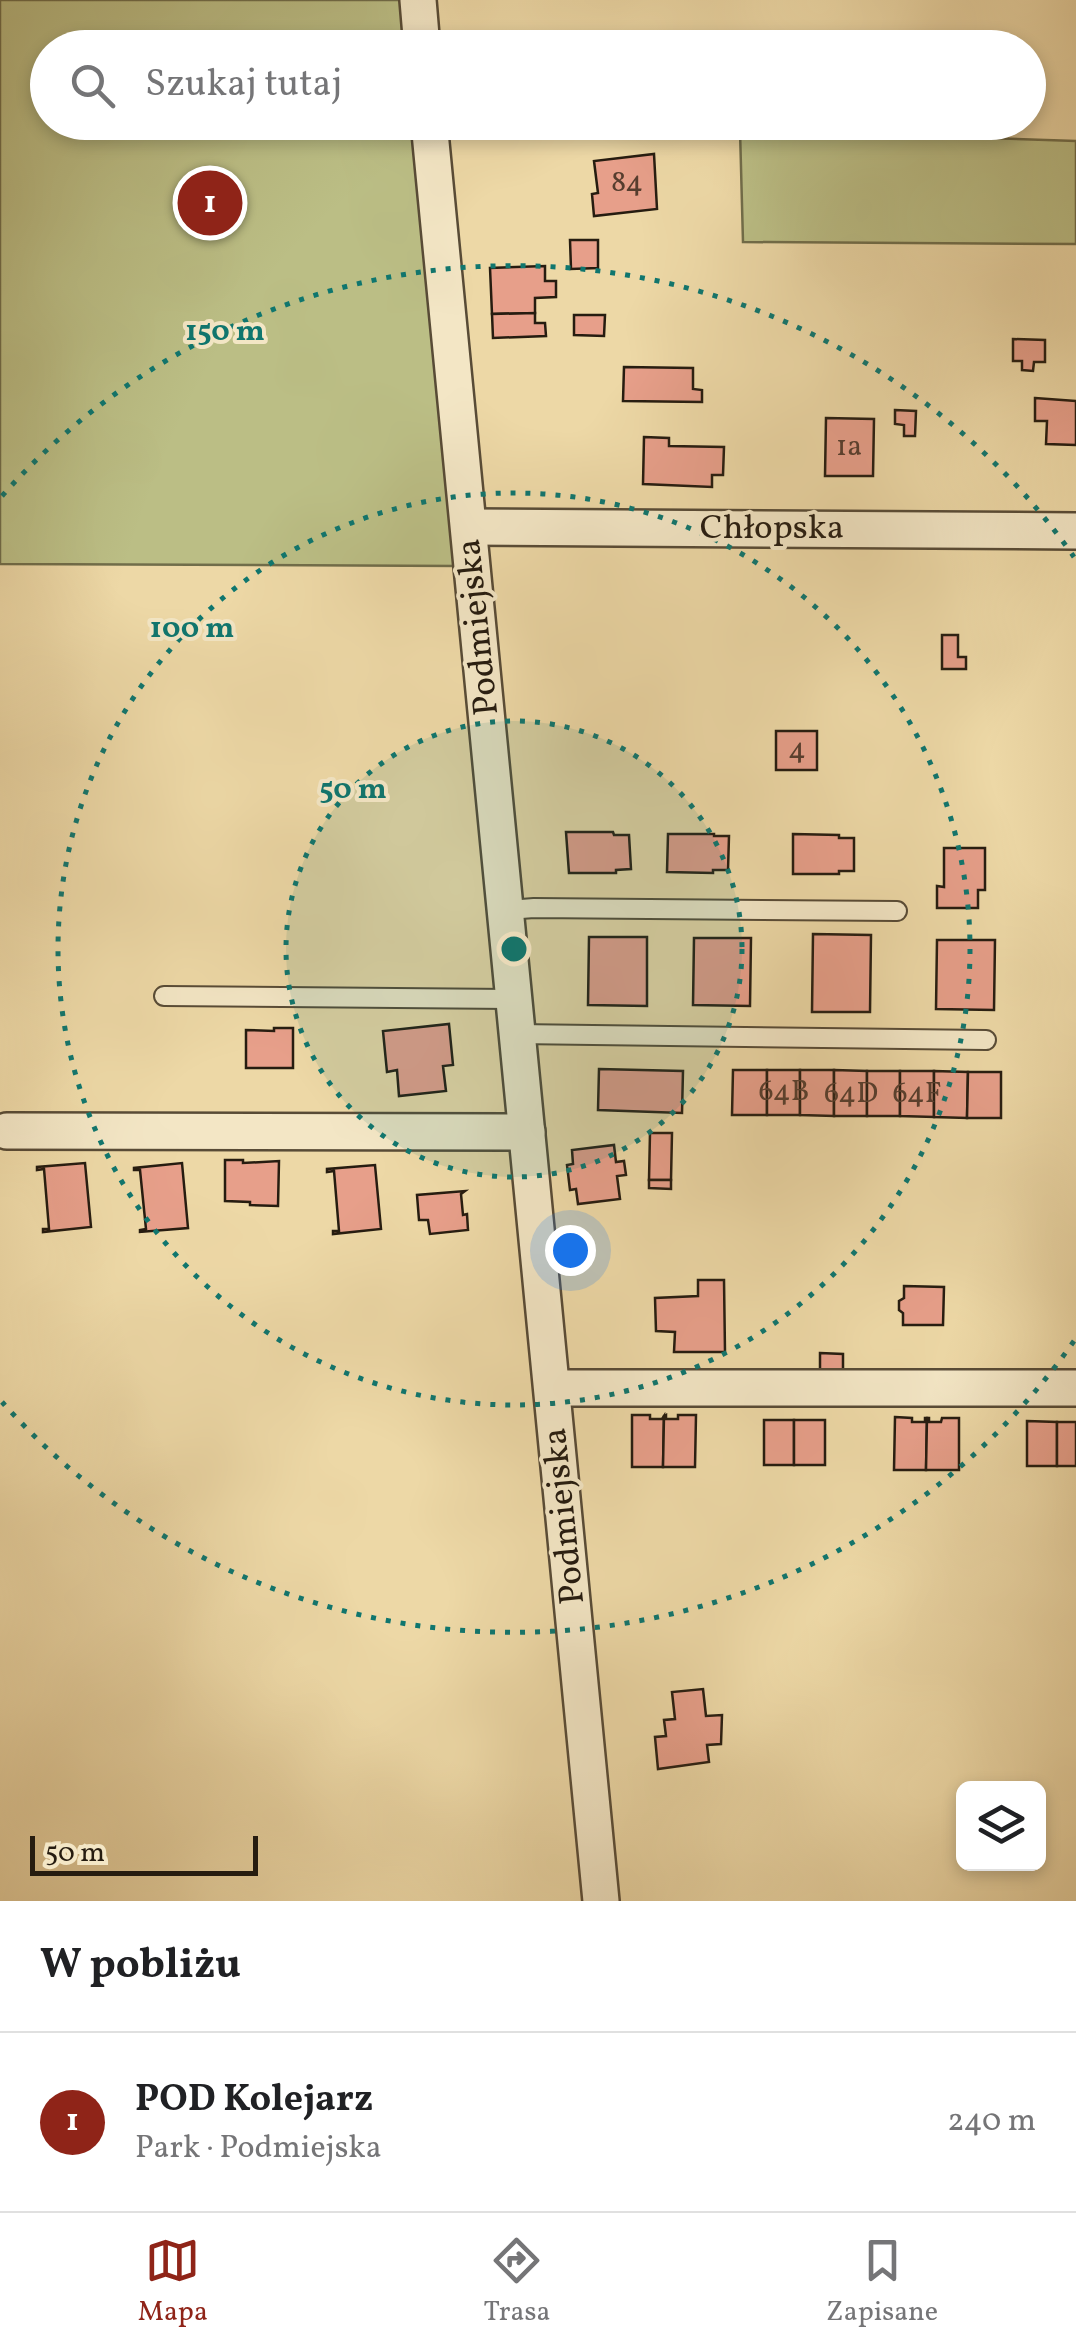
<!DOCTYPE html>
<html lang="pl">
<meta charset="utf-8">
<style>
:root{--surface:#fff;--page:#f6f6f6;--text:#202124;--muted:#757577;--line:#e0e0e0;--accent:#8f2418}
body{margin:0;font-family:Vollkorn,serif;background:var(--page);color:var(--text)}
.controls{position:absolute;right:30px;bottom:30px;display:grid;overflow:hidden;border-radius:15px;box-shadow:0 5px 15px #0003}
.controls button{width:90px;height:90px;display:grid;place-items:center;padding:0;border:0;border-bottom:2px solid var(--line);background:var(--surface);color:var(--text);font:50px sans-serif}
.scale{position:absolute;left:30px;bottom:25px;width:228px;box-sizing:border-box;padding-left:10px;border:5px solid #261c10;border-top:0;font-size:28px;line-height:35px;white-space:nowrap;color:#261c10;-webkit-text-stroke:8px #f3e6c5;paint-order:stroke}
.you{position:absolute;left:570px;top:1250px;width:35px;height:35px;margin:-25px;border:8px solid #fff;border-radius:50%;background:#1a73e8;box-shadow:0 0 0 15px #1a73e833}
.badge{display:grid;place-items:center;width:65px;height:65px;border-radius:50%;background:var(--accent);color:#fff;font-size:32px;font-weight:700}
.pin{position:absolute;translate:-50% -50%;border:5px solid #fff;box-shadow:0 2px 10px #0006}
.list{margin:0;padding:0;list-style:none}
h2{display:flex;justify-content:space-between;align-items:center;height:130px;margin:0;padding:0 40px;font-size:42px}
h2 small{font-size:32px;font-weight:400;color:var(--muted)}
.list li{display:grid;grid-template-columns:65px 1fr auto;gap:30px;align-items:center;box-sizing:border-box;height:180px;padding:0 40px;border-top:2px solid var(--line)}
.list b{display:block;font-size:38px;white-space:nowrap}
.list p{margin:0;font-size:32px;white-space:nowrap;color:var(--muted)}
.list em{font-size:32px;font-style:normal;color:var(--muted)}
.icon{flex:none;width:55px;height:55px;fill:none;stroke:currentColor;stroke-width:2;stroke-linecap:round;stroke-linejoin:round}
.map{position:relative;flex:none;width:1076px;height:1901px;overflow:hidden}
.search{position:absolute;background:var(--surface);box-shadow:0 5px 15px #0003;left:30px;right:30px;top:30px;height:110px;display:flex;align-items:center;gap:25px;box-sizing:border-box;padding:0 35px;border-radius:55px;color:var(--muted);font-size:38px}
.sheet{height:310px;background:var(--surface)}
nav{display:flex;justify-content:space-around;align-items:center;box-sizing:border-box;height:140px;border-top:2px solid var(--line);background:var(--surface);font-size:28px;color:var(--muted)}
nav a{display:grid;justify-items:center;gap:5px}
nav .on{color:var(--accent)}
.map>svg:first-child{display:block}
.green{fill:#bbbe85;stroke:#706d4a;stroke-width:2.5}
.building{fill:#e79f8a;stroke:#261c10;stroke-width:2.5}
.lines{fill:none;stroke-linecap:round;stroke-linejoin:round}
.service-casing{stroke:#584b36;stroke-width:22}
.minor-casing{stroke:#584b36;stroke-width:40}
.service{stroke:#f3e6c5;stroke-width:18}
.minor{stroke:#f3e6c5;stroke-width:35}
.ring{fill:none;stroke:#0f766e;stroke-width:5;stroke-dasharray:5 10}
.labels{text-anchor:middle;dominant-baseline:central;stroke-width:8;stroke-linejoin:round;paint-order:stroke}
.number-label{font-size:30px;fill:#563d2e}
.street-label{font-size:35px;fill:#261c10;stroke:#f3e6c5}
.centre{fill:#0f766e;stroke:#f3e6c5;stroke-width:5}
.ring-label{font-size:30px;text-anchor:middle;font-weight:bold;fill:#0f766e;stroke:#f3e6c5;stroke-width:8;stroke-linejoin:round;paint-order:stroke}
</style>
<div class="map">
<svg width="1076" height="1901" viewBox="0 0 1076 1901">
<rect width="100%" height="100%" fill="#edd8a6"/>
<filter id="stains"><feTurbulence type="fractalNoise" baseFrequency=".002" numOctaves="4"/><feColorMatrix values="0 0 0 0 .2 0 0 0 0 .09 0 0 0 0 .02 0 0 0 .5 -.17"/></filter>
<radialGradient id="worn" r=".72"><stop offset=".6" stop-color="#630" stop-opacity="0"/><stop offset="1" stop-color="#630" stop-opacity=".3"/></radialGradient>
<g class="green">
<path d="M0 0H401L405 47 48 48V122L413 123 457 566 0 564Z"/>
<path d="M740 130 1076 141V244L743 242Z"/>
</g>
<g class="building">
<path d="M654 154 657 209 594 216 592 194 598 193 594 161Z"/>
<path d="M570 240H598V268L571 269Z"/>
<path d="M545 266V281H556V297L535 298V313L492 314 490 268Z"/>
<path d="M535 313V323H545L546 336 493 338 492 314Z"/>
<path d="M574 315H605L604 336 574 335Z"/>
<path d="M1013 339 1045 340V362H1034L1033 371 1022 370V361H1013Z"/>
<path d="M624 367 693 368V389L702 390V402L623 401Z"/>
<path d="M1035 398 1076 401V445L1046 444 1047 421H1035Z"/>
<path d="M895 410 916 411 915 436H904V425L895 424Z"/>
<path d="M826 418 874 419 873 476H825Z"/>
<path d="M644 437 669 438V446L724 447 723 475H712V487L643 484Z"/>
<path d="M942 635H958V657H966V669H942Z"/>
<rect x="776" y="731" width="41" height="39"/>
<path d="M566 832H613L614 835H629L631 869 616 870V873H569Z"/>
<path d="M668 834H714V836H729L728 870H713V873L667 872Z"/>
<path d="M793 834 839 835V838H854V871H839V874H793Z"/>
<path d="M944 848H985V890H978V908H937V886L944 887Z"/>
<path d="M813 934 871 935 870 1012H812Z"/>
<path d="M589 937H647V1006L588 1005Z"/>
<path d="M694 938H751L750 1006 693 1005Z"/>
<path d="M937 940H995L994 1010 936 1009Z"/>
<path d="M449 1024 453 1065 443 1066 446 1091 399 1096 397 1070 387 1072 383 1031Z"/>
<path d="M274 1028H293V1068H246V1030L274 1031Z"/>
<path d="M599 1069 683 1071 682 1113 598 1110Z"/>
<path d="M733 1070H767V1115H732Z"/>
<rect x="767" y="1070" width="33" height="45"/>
<path d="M800 1070H834V1116L800 1115Z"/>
<path d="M834 1070 867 1071V1116H834Z"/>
<rect x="867" y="1071" width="33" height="45"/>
<path d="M900 1071H934V1117L900 1116Z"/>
<path d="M934 1071 968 1072 967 1118 934 1117Z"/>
<path d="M968 1072H1001V1118H967Z"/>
<path d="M650 1133H672L671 1180H649Z"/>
<path d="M614 1145 616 1162 624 1161 626 1175 617 1176 620 1199 578 1204 576 1189 570 1190 567 1165 573 1164 572 1150Z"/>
<path d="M225 1160H243V1163L279 1161 278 1206 250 1205V1202L225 1201Z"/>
<path d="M85 1163 91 1227 43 1232V1229H49L44 1169 37 1170V1167Z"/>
<path d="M182 1163 188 1228 140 1232V1230L146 1229 140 1170H134V1168Z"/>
<path d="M375 1165 381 1229 333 1234V1231H339L334 1171 327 1172V1169Z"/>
<path d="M649 1180H671V1189L649 1188Z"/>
<path d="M465 1191 461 1194 463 1215 467 1214 468 1230 430 1234 428 1220H419L417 1195Z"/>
<path d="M698 1280H724L725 1352H674L675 1332 656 1331 655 1298 698 1296Z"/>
<path d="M904 1286 944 1287 943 1325H903V1313L899 1310V1301L904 1298Z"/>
<path d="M820 1353 843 1354V1375H820Z"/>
<path d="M632 1415H650V1419H662L664 1416 663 1467H632Z"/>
<path d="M666 1415V1419H678V1415H696L695 1467H663L664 1416Z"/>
<path d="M895 1417 912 1418V1422H925V1418H927L926 1470H894Z"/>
<path d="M927 1418H929V1422H941L942 1418H959V1470H926Z"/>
<rect x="764" y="1420" width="30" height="45"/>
<rect x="794" y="1420" width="31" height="45"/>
<path d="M1027 1421 1057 1422V1466H1027Z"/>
<rect x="1057" y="1422" width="19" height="44"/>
<path d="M703 1689 706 1716 722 1715 721 1744 707 1745 709 1762 658 1769 655 1737 666 1736 664 1720 675 1719 672 1692Z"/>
</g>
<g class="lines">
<g class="service-casing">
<g id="service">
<path d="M507 910 534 908 897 911"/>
<path d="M164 996 515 999"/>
<path d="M517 1034 986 1040"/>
</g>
</g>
<g class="minor-casing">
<g id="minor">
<path d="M418 0 422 48"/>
<path d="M429 122 601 1901"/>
<path d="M469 527 1076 531"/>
<path d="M7 1131 527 1132"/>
<path d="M553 1388H1076"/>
</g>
</g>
<use href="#service" class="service"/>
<use href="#minor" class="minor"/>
</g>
<circle cx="514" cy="949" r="228" fill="#0f766e" fill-opacity=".12"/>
<g class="ring">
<circle cx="514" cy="949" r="228"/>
<circle cx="514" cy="949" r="456"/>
<path d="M1074 1341A684 684 0 0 1 2 1402M2 496A684 684 0 0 1 1074 557"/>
</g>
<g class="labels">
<g class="number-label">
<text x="627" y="183">84</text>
<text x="849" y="447">1a</text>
<text x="797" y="750">4</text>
<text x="784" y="1092">64B</text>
<text x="851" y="1094">64D</text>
<text x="917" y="1094">64F</text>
</g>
<g class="street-label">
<text x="772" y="529">Chłopska</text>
<text transform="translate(479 627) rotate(-96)">Podmiejska</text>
<text transform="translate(565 1516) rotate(-96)">Podmiejska</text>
</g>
</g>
<circle cx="514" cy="949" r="15" class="centre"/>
<g class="ring-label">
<text x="225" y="340">150 m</text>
<text x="192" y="637">100 m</text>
<text x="353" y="798">50 m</text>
</g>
<rect width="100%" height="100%" filter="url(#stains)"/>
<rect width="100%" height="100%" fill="url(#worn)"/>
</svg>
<div class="controls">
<button><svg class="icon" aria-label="layers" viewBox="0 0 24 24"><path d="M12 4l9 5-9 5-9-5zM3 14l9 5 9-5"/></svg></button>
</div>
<div class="scale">50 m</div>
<div class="you"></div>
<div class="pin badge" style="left:210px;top:203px">1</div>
<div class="search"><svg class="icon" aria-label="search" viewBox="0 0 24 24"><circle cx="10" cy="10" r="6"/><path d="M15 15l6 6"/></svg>Szukaj tutaj</div>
</div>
<section class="sheet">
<h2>W pobliżu<small></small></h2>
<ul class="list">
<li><span class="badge">1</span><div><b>POD Kolejarz</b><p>Park · Podmiejska</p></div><em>240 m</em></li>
</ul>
</section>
<nav>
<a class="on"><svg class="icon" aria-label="map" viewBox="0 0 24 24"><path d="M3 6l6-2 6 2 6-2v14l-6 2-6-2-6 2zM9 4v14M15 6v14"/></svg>Mapa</a>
<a><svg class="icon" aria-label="directions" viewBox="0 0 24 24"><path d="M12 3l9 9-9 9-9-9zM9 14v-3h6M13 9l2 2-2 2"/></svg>Trasa</a>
<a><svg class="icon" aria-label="saved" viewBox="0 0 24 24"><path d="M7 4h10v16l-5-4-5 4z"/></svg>Zapisane</a>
</nav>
